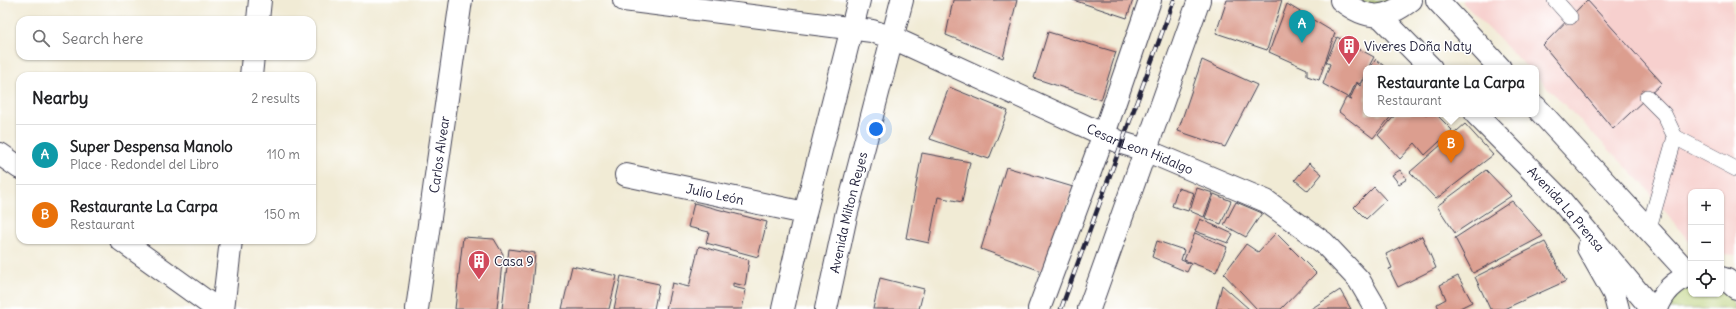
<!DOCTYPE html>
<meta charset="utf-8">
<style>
:root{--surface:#fff;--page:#f2f2f2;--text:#202124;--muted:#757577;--line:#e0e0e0;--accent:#2563eb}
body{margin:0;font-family:Delius,sans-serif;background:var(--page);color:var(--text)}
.controls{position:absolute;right:12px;bottom:12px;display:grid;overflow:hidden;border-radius:8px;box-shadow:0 1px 3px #0004}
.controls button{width:36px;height:36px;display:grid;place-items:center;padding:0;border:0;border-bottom:1px solid var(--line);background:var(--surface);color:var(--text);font:20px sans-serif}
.you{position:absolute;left:876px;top:129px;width:14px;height:14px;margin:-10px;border:3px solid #fff;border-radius:50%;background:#1a73e8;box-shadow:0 0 0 6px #1a73e833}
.badge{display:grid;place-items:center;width:26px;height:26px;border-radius:50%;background:var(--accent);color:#fff;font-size:13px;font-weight:700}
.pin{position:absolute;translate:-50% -33px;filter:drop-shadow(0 1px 2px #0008)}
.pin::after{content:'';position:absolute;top:21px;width:14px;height:12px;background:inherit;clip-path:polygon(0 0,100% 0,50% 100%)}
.popup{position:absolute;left:1363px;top:65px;width:176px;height:52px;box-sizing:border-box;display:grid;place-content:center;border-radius:8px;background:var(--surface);filter:drop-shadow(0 1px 3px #0005);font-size:13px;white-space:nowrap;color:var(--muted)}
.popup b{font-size:15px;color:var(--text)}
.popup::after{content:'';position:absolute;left:50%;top:100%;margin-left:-8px;border:8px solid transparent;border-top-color:var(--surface)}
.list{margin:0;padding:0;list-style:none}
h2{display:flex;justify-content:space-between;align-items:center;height:52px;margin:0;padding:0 16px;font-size:17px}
h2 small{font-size:13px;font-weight:400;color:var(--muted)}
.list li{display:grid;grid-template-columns:26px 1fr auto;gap:12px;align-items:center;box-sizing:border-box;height:60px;padding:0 16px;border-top:1px solid var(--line)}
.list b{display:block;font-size:15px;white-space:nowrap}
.list p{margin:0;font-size:13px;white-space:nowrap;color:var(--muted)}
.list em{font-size:13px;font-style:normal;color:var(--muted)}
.icon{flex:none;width:22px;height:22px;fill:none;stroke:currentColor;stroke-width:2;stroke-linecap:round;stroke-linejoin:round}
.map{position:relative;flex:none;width:1736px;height:309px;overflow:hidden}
.search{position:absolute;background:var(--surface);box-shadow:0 1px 3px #0004;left:16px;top:16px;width:300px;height:44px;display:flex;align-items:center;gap:10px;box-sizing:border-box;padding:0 14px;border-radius:12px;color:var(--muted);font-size:15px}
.panel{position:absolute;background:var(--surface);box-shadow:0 1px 3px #0004;left:16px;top:72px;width:300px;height:172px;border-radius:12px}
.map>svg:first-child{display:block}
.built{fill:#f7d0ce}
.green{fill:#b5cc71;stroke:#6c7756}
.building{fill:#dc9e8f}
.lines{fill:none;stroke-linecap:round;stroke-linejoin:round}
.lane-casing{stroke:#414052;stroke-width:16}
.street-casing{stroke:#414052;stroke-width:24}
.secondary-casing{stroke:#414052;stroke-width:24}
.primary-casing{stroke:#414052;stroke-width:24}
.lane{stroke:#fff;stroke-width:15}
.street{stroke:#fff;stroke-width:22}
.secondary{stroke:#fff;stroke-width:22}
.primary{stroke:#fff;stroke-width:22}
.rail-casing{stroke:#22223b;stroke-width:4.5}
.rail{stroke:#fff;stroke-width:3;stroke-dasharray:9;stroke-linecap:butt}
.labels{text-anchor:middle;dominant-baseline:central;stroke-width:3;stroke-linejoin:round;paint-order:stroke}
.poi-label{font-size:13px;fill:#22223b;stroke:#fff;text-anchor:start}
.street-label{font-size:13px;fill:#22223b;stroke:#fff}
</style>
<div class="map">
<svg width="1736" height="309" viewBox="0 0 1736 309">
<rect width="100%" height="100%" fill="#fff"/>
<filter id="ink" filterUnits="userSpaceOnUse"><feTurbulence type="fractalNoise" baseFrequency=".025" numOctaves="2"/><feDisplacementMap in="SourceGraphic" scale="8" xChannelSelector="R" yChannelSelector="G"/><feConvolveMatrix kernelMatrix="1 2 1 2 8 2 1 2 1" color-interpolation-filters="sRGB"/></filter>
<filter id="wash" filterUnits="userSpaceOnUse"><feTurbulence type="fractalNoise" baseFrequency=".012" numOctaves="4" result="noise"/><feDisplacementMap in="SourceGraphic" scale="16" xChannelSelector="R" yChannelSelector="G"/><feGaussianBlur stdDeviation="0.9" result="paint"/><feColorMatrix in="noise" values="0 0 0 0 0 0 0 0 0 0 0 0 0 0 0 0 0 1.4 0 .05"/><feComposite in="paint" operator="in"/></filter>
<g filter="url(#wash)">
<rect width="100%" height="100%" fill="#f1ebd5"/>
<path class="built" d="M1463 0H1732L1736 143V255L1721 254V192H1691V244L1644 185 1536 76V68H1528L1463 3Z"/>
<g class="green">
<path d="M1352 0H1403L1385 9Z"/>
<path d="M1691 285V294H1721V289L1723 290 1732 299 1736 309H1665L1673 296Z"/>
</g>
<g id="blocks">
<g class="building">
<path d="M953 0H1017L1003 58 946 35Z"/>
<path d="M1073 0H1133L1127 18Z"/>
<path d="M1227 0H1282L1267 50 1216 33Z"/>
<path d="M1587 0 1662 83 1613 129 1543 45Z"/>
<path d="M1287 4 1335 33 1319 80 1307 76V69L1269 52Z"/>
<path d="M1048 32 1116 52 1101 100 1034 78Z"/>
<path d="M1337 37 1374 57 1368 68H1366V72L1360 84 1356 82 1349 98 1323 84 1330 64 1326 62Z"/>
<path d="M1376 59 1386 68H1370Z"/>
<path d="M1202 60 1257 85 1225 147 1178 131Z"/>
<path d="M1366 76V114H1393L1373 138 1339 112 1346 98 1352 100 1350 99 1357 83 1360 86Z"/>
<path d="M949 87 1008 111 989 159 930 139Z"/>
<path d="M1396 114H1436L1452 130 1425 155 1415 143 1400 159 1378 135Z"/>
<path d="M1465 124 1493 155 1436 199 1410 172Z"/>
<path d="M922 153 970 162 962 202 938 197 929 243 906 238Z"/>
<path d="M1309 163 1322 174 1308 191 1295 180Z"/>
<path d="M1006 167 1073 187 1044 272 981 249Z"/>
<path d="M1400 170 1407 179 1399 184 1392 175Z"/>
<path d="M1486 170 1511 196 1455 233 1437 206Z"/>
<path d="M1374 187 1386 200 1366 219 1354 207Z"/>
<path d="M1178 188 1194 193 1188 211 1172 206Z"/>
<path d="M1197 188 1213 193 1204 217 1190 211Z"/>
<path d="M1214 194 1231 201 1221 224 1205 218Z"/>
<path d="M1512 201 1543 236 1473 273 1455 238Z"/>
<path d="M1236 202 1262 213 1246 237 1224 225Z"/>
<path d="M694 203 767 222 758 257 706 243 709 232 688 227Z"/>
<path d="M1200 219 1233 234 1228 243 1195 231Z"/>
<path d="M1195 233 1227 247 1216 272 1184 260Z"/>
<path d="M1276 233 1316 273 1281 309H1257L1224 274 1246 244 1258 252Z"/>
<path d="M1422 236 1436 268 1398 287 1389 269 1392 268 1386 254Z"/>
<path d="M463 237 494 239 503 254 497 309H455Z"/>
<path d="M1157 241 1184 250 1181 260 1191 264 1187 272 1152 257Z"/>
<path d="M1545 242 1566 281 1504 309H1490L1475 277Z"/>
<path d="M699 246 749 260 745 286 733 283V287L746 290 742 309H666L672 283 689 287Z"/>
<path d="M509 249 535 253 530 309H502Z"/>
<path d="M572 266 617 276 609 309H562Z"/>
<path d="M621 276 659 284 654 309H614Z"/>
<path d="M1458 276 1472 302 1458 309H1439L1437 304 1446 299 1440 285Z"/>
<path d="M880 278 924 289 919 309H873Z"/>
<path d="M1222 285 1249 309H1216Z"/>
<path d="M1340 290 1351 309H1311Z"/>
</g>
</g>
</g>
<g filter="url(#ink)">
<use href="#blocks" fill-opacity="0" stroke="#414052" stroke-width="1"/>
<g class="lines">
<g class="lane-casing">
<g id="lane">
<path d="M1555 0 1570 17"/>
<path d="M1647 97 1664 114 1675 137 1648 231"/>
<path d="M1675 137 1736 169"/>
</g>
</g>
<g class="street-casing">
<g id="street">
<path id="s1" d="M624 0 872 31 893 38 1122 143 1145 150 1266 201 1324 243 1359 280 1376 309"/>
<path d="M258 20 260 0"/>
<path d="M251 76 253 56"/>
<path d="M0 154 20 168"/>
<path id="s2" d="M626 175 805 213"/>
<path d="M121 240 217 309"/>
<path d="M223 309 231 240"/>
<path id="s3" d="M417 309 461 0"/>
<path d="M1039 309 1104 134 1150 0"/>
<path d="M1089 309 1199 0"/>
</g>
</g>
<g class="secondary-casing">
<g id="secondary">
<path d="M783 309 805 213 859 0"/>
<path id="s4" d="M826 309 846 216 902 0"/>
</g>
</g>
<g class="primary-casing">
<g id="primary">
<path d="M1341 0C1367 21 1386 20 1411 0"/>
<path d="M1437 0 1500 68"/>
<path d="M1380 16 1431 68"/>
<path d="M1536 107 1690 275"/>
<path id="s5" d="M1476 114 1558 197 1652 309"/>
<path d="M1588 248 1614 294 1618 309"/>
<path d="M1721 278 1727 280 1736 288"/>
<path d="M1657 309C1663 292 1674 281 1691 275"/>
</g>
</g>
<use href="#lane" class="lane"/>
<use href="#street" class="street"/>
<use href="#secondary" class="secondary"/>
<use href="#primary" class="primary"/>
<g class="rail-casing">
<path id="rail" d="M1061 309 1174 0"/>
</g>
<use href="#rail" class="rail"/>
</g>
</g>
<defs>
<g id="building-pin" transform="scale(1.15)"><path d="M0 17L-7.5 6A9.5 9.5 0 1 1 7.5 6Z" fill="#d1495b" stroke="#fff"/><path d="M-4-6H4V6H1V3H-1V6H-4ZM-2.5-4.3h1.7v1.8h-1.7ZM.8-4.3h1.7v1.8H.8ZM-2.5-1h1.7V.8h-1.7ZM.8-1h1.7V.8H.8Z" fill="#fff"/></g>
</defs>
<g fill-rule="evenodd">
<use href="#building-pin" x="1349" y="46"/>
<use href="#building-pin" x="479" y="261"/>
</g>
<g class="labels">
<g class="poi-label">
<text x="1364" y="46">Viveres Doña Naty</text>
<text x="494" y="261">Casa 9</text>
</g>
<g class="street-label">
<text stroke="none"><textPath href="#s1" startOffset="543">Cesar Leon Hidalgo</textPath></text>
<text stroke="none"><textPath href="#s3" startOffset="156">Carlos Alvear</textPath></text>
<text stroke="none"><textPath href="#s2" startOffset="91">Julio León</textPath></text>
<text stroke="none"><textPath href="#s5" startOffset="131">Avenida La Prensa</textPath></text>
<text stroke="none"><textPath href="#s4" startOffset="99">Avenida Milton Reyes</textPath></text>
</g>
</g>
</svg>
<div class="controls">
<button>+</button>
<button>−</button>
<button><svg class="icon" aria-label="locate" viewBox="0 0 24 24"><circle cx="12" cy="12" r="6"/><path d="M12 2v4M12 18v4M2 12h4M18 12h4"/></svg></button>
</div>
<div class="you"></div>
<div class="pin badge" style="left:1302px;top:43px;background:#0f9aa8">A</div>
<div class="pin badge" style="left:1451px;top:163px;background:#e8710a">B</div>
<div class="popup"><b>Restaurante La Carpa</b>Restaurant</div>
<div class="search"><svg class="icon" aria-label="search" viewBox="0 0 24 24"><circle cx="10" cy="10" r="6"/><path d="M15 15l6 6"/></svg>Search here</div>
<section class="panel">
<h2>Nearby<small>2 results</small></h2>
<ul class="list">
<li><span class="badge" style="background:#0f9aa8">A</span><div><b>Super Despensa Manolo</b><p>Place · Redondel del Libro</p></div><em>110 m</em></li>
<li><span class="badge" style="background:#e8710a">B</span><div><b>Restaurante La Carpa</b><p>Restaurant</p></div><em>150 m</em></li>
</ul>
</section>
</div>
